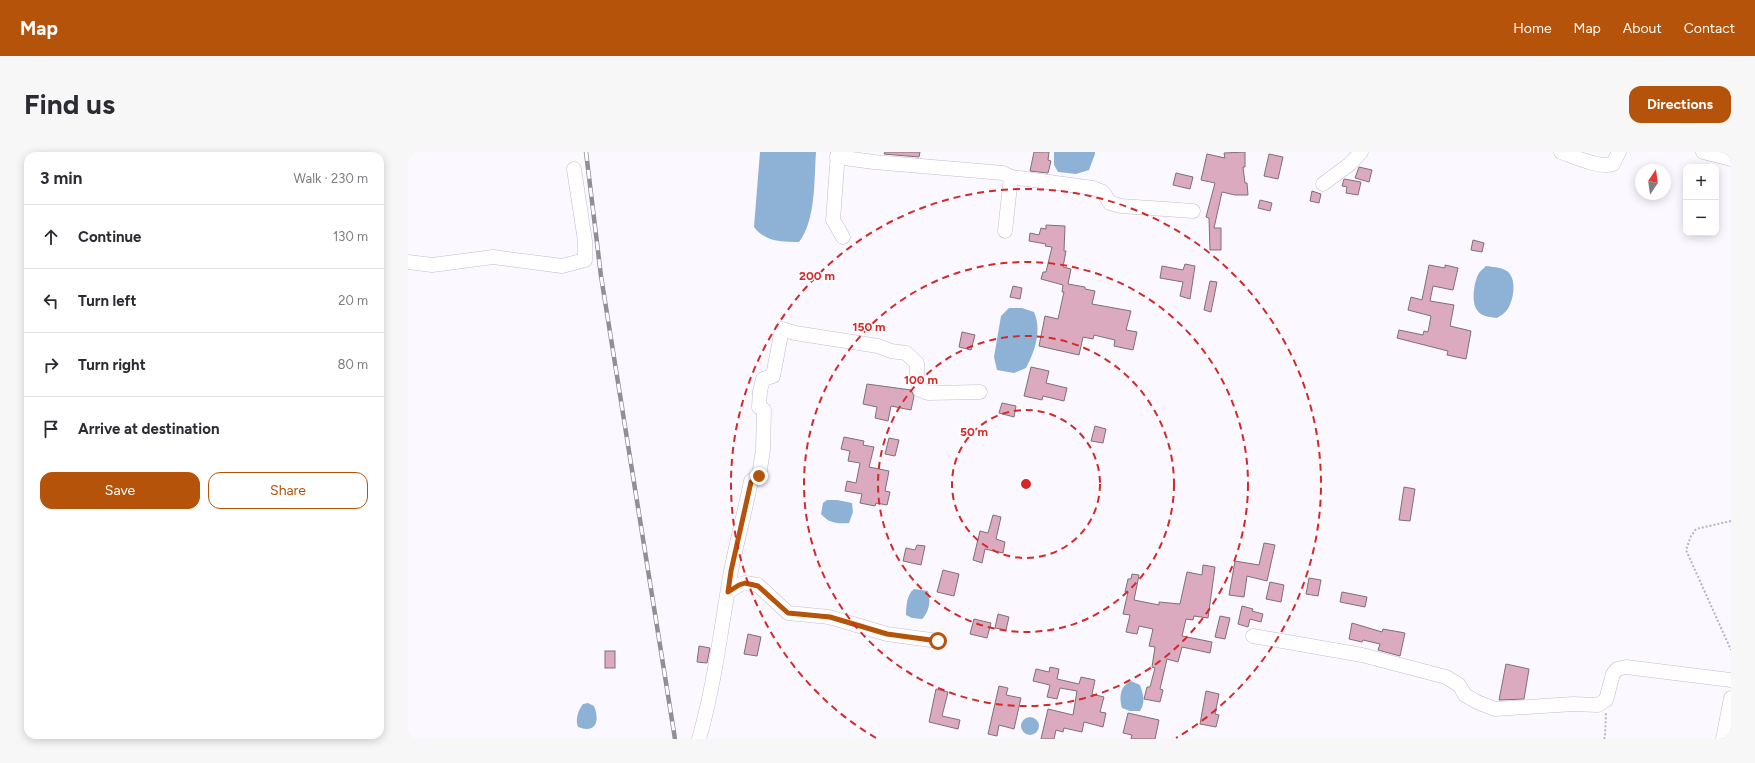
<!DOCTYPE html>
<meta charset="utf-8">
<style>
:root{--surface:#fff;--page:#f7f7f7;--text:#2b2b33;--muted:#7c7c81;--line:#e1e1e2;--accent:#b45309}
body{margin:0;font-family:Figtree,sans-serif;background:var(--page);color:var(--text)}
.controls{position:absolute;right:12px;top:12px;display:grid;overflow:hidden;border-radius:8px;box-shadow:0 2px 10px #0003}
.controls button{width:36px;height:36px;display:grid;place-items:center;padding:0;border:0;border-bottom:1px solid var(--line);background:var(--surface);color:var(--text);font:20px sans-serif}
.compass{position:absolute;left:1227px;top:12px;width:36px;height:36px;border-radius:50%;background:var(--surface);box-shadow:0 2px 10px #0003;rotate:13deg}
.stop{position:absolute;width:12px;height:12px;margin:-9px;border:3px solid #b45309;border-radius:50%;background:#fff}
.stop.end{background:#b45309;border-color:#fff;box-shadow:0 1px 4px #0008}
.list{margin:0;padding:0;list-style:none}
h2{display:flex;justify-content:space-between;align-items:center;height:52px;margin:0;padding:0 16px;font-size:17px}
h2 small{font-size:13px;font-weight:400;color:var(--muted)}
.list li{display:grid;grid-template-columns:26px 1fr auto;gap:12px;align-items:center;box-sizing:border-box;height:64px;padding:0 16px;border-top:1px solid var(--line)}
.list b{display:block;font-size:15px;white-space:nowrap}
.list em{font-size:13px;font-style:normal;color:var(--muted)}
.actions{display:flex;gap:8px;padding:12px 16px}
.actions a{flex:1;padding:9px 0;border:1px solid var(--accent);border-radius:12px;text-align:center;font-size:14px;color:var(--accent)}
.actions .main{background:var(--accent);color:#fff}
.icon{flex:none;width:22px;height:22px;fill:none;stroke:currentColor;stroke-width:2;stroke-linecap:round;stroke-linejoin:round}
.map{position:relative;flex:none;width:1323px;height:587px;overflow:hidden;border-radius:12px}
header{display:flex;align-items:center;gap:24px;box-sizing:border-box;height:56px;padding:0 20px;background:var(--accent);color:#fff}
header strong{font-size:19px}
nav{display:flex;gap:22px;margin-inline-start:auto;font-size:14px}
.intro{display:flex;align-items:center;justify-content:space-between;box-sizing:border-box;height:96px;padding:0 24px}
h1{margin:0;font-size:28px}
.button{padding:10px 18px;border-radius:12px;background:var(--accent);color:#fff;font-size:14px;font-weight:700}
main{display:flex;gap:24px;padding:0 24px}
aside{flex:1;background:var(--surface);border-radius:12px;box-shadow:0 2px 10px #0003}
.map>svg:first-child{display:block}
.water{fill:#8eb2d5}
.building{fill:#dbaabe;stroke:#816f76}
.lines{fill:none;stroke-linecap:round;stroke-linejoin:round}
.minor-casing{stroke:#c4bccd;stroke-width:15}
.path{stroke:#b7b4bb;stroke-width:2;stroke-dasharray:2 2;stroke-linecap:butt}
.minor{stroke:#fff;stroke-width:14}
.rail-casing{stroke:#918e95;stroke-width:4.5}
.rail{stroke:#fff;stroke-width:3;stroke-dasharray:9;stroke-linecap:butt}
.route{stroke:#b45309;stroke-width:5}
.ring{fill:none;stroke:#d62828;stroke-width:2;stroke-dasharray:7 5}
.centre{fill:#d62828;stroke:#fff;stroke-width:2}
.ring-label{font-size:12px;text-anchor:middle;font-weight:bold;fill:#d62828;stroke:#fff;stroke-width:3;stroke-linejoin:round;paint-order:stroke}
</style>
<header>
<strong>Map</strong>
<nav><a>Home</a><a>Map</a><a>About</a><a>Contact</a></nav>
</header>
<div class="intro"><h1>Find us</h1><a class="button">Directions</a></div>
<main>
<aside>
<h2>3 min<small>Walk · 230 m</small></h2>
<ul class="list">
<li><svg class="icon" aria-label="ahead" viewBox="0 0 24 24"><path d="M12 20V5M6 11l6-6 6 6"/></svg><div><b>Continue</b></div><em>130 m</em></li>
<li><svg class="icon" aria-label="left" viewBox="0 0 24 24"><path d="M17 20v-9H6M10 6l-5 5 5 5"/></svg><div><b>Turn left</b></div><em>20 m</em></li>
<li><svg class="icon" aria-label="right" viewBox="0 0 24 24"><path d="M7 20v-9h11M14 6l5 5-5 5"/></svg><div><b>Turn right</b></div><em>80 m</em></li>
<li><svg class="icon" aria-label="arrive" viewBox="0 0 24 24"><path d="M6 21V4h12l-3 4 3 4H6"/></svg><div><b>Arrive at destination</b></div></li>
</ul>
<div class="actions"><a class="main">Save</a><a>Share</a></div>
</aside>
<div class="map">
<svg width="1323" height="587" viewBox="0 0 1323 587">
<rect width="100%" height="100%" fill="#fbf8ff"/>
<g class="water">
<path d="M352 0H408C406 28 408 68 391 90 374 90 357 90 346 75Z"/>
<path d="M646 0H687V2L681 18 668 22 650 20 646 13Z"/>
<path d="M1078 114C1085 115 1092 115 1097 118 1110 124 1106 149 1099 158 1097 161 1092 164 1089 166 1083 165 1073 165 1069 158 1063 150 1066 129 1071 121 1073 118 1076 116 1078 114Z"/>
<path d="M601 156H614L626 160C634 178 627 199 618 216L606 221 589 218 586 205 593 164Z"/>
<path d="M419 348H429L444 351 445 360 441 371C428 372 421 371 413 362L415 351Z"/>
<path d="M506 437 520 439C523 449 521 460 514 467L504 466 498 463C498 454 499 442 506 437Z"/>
<path d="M723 529 732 533C735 542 738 550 732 559H722L714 556C711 545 712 534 723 529Z"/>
<path d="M180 551 186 554C192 569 188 582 170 575 167 568 170 558 175 552Z"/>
<circle cx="622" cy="574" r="9"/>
</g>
<g class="building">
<path d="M477 0H512L511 5 476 2Z"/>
<path d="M626 0H641L640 8 643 9 640 21 622 19Z"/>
<path d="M837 0V15H835L837 31H839L840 43H827L814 40 806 76H813V98H802L801 66 798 65 807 31 793 28 799 2 817 6 816 1Z"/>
<path d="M861 2 875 5 870 27 856 24Z"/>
<path d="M951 15 964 18 961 30 947 26Z"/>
<path d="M768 21 785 25 782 37 765 33Z"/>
<path d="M936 27 953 30 950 43 938 41 939 35 934 34Z"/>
<path d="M904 39 913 42 911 51 902 49Z"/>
<path d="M852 48 864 51 862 59 850 56Z"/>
<path d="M638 73 657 74 656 99H658L655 115 663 117 660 132 677 135V137L687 139 684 152 723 159 718 178 729 180 725 198 706 194 707 188 686 183 685 187 675 185 671 203 631 194 637 164 650 167 656 140H654L655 133 633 127 635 120H638L644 95 637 94 638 92 621 89 622 81 631 83 633 76 638 77Z"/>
<path d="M1065 88 1076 91 1074 100 1063 98Z"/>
<path d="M777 112 787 114 782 147 772 144 775 130 752 126 754 114 775 118Z"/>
<path d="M1021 113 1037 116V113L1050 116 1045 138 1025 134 1022 149 1046 153 1042 174 1063 179 1058 207 1039 203 1040 199 989 186 991 178 1015 183 1016 179 1020 180 1023 164 1000 158 1003 145 1014 148Z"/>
<path d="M802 129 809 130 803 160 796 158Z"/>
<path d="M605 134 614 136 612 147 602 145Z"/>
<path d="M554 180 567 183 563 198 551 195Z"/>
<path d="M623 215 641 219 638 231 659 236 656 249 635 244 634 248 616 244Z"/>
<path d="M459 232 503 238 506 244 503 258 483 254 480 269 467 266 469 255 455 252Z"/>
<path d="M594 251 608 254 606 265 591 261Z"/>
<path d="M687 274 698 277 695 291 683 289Z"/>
<path d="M436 285 456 289 455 293 466 295 461 315 481 319 477 339 482 340 479 353 468 351 467 354 452 351 454 342 437 339 439 329 448 331 452 311 440 309 442 299 433 297Z"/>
<path d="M481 286 491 288 487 304 477 302Z"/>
<path d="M996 335 1007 337 1002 369 991 368Z"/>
<path d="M585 363 593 365 588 387 597 390 595 401 577 397 574 411 565 408 572 379 580 381Z"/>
<path d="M856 391 867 393 859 429 839 424 836 445 821 443 827 409 851 413Z"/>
<path d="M509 393 517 394 513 413 495 409 498 396 507 398Z"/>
<path d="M795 413 807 415 800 466 786 464 785 468 778 467 774 484 804 490 802 501 774 495 770 510 759 507 752 537 755 538 752 550 736 547 739 535H742L747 516 744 515 747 495 741 494 745 477 731 474 729 482 718 480 722 463 715 462 720 440H717L720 427H723L724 422 731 423 726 448 751 453V450L772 452 779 420 794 423Z"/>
<path d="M535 418 551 422 546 444 529 440Z"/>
<path d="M901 426 913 428 910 444 898 442Z"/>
<path d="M862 430 876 433 873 450 858 447Z"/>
<path d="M934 440 959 445 957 455 932 450Z"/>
<path d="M834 454 845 457 844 459 855 462 853 470 842 467 840 475 830 472Z"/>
<path d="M590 462 601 465 598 478 587 476Z"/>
<path d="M812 464 822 466 817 487 807 485Z"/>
<path d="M566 467 583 471 579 486 562 482Z"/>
<path d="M944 471 974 480 975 477 997 481 992 504 970 498 972 492 955 488 954 490 941 487Z"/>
<path d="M340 482 353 485 349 504 336 502Z"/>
<path d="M291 494 302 496 299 511 289 510Z"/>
<rect x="197" y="499" width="10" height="17"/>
<path d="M1098 512 1121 517 1116 547 1091 548Z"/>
<path d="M642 515 651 517 649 527 671 532 673 525 687 528 684 542 696 545 692 560 698 561 695 575 676 570 674 580 656 576 655 580 648 578 646 587H633L640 557 665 563 669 539 652 536 649 547 639 545 642 533 625 529 628 517 641 520Z"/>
<path d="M591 534 600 536 598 543 613 546 606 577 591 573 589 584 580 582Z"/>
<path d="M528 537 540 540 534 564 552 568 550 577 521 570Z"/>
<path d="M798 539 811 542 807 562 811 563 808 575 792 572Z"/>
<path d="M720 561 751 568 747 587H723L724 583 715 581Z"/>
</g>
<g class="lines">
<g class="minor-casing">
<g id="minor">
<path d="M430 0 425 68 435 85"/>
<path d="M1153 0C1165 4 1192 17 1205 12L1211 0"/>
<path d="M1295 0 1323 7"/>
<path d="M429 5 466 10 595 21 603 25 597 79"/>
<path d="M603 25 685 36 695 40 702 51 713 54 785 59"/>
<path d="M915 32 942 12 953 0"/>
<path d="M0 110 24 113 85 105 154 114 177 108V89L166 17"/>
<path d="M320 440 331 433 337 431 350 433 380 461 421 465 479 482 530 489"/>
<path d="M845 484 954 503 1038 525 1051 533 1057 543 1069 550 1087 557 1165 552 1190 553 1198 548 1205 522 1209 517 1218 515 1323 528"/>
<path d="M291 587C307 531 313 476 323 419 329 389 337 359 343 329L351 324 355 298 356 258 351 255 352 239 355 227 365 224 374 177 387 181 470 194 483 199 498 201 509 211V224L512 238 520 241 572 240"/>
<path d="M1315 587 1323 546"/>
</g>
</g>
<g class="path">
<path d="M1323 369 1288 377 1283 384 1278 398 1323 498"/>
<path d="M1196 587 1197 585 1198 561"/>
</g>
<use href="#minor" class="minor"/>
<g class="rail-casing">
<path id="rail" d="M178 0 193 124 267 587"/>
</g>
<use href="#rail" class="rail"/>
</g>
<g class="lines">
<path class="route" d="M351 324 343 330 323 419 320 440 331 433 337 431 350 434 380 461 422 465 479 482 530 489"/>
</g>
<g class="ring">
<circle cx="618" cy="332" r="74"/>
<circle cx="618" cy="332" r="148"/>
<circle cx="618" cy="332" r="222"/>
<path d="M468 586A295 295 0 1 1 768 586"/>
</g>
<circle cx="618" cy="332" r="6" class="centre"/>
<g class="ring-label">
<text x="409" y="128">200 m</text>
<text x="461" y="179">150 m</text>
<text x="513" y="232">100 m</text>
<text x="566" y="284">50 m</text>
</g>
</svg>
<div class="controls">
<button>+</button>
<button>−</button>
</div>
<svg class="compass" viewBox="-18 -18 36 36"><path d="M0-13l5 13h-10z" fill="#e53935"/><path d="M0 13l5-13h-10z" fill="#7c7c81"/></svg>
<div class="stop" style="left:530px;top:489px"></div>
<div class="stop end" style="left:351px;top:324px"></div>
</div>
</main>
